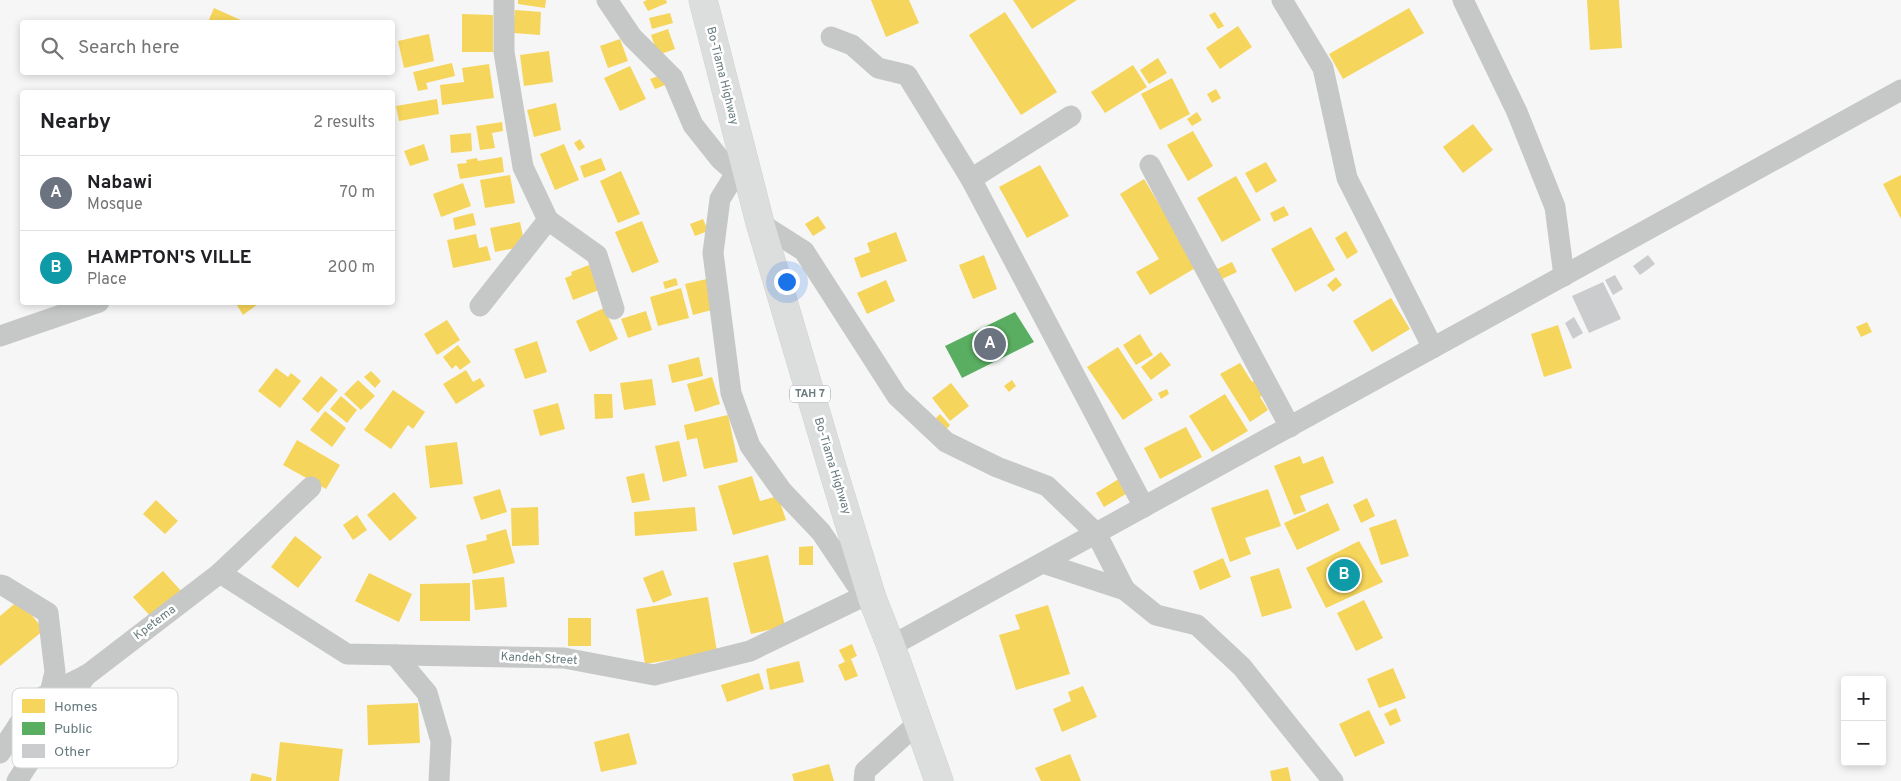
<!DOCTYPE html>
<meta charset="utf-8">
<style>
:root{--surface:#fff;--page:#f2f2f2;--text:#202124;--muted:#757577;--line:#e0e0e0;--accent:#7c3aed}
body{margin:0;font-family:Overpass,sans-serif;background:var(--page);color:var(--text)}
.controls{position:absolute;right:15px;bottom:15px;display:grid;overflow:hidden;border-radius:5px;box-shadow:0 2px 8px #0003}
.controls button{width:45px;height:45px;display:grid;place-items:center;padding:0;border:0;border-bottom:1px solid var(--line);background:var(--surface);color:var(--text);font:25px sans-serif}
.you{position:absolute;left:786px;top:281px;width:18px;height:18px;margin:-12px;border:4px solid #fff;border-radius:50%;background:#1a73e8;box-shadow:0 0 0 8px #1a73e833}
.badge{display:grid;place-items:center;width:32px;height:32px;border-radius:50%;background:var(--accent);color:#fff;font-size:16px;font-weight:700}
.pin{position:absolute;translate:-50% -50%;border:2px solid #fff;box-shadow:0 1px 5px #0006}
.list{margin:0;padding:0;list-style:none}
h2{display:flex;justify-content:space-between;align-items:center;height:65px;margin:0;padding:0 20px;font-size:21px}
h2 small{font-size:16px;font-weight:400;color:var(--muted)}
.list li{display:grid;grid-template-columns:32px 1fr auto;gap:15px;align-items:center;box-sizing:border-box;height:75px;padding:0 20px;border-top:1px solid var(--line)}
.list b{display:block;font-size:19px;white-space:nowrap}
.list p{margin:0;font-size:16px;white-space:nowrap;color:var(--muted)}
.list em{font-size:16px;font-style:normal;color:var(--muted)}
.icon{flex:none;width:28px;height:28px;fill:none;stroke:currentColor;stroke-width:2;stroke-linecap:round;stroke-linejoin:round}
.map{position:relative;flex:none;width:1901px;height:781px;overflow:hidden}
.search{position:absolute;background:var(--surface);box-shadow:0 2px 8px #0003;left:20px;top:20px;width:375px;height:55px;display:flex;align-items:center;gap:12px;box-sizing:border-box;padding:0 18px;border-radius:5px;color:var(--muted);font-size:19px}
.panel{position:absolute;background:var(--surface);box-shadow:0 2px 8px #0003;left:20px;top:90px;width:375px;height:215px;border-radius:5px}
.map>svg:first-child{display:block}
.homes{fill:#f6d55c}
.public{fill:#5aae61}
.building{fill:#cacccd}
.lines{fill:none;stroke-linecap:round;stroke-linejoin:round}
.trunk-casing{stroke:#d1d2d2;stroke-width:29}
.minor{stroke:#c6c7c7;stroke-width:21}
.trunk{stroke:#dcdddd;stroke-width:28}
.labels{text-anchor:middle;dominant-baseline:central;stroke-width:5;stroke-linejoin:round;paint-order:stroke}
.shield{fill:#fff;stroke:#94a1a3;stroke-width:1}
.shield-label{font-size:11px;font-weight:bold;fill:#66797c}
.street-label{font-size:12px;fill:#66797c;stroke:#fff}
.key{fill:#fff;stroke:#d1d7d8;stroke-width:1}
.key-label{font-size:14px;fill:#66797c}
</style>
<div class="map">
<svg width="1901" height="781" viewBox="0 0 1901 781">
<rect width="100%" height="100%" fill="#f6f6f6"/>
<g class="homes">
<path d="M518 0H546L545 8 518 4Z"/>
<path d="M647 0H666L667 3 648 11 643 2Z"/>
<path d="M871 0H909L919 23 886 37Z"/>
<path d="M1013 0H1077L1032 29Z"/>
<path d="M1587 0H1619L1622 48 1590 50Z"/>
<path d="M214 8 245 22H208Z"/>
<path d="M1409 8 1424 33 1343 79 1329 54Z"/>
<path d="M515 10 541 12 540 35 513 33Z"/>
<path d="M1005 12 1057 92 1021 115 969 35Z"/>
<path d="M1215 12 1224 26 1218 29 1209 15Z"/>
<path d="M670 13 673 23 652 29 649 18Z"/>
<path d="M462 14 493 15V52H462Z"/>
<path d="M1238 26 1252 47 1220 69 1206 48Z"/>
<path d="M668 29 675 49 658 55 651 35Z"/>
<path d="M429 34 434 61 404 68 398 41Z"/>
<path d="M620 39 628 61 608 68 600 46Z"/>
<path d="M549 51 553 82 524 86 520 55Z"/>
<path d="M1158 58 1167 73 1149 84 1140 70Z"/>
<path d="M452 63 455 76 426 83 428 89 418 91 413 72Z"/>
<path d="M489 64 494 98 442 105 440 85 464 82 462 68Z"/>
<path d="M1133 65 1147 87 1105 113 1091 92Z"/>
<path d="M630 66 646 99 620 111 604 78Z"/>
<path d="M661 75 665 85 655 89 650 79Z"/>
<path d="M1172 78 1190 114 1160 130 1141 94Z"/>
<path d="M1216 89 1221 98 1212 103 1207 94Z"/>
<path d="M437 99 439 114 399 121 396 106Z"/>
<path d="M556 103 561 130 534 137 527 110Z"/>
<path d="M1197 112 1202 120 1192 126 1187 119Z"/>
<path d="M502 122 503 131 492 133 495 148 480 150 476 126Z"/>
<path d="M1473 124 1493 150 1463 173 1443 147Z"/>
<path d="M1193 131 1213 166 1188 181 1167 145Z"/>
<path d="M471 133 472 151 451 153 450 135Z"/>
<path d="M580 139 585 147 579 151 574 143Z"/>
<path d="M424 144 429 160 410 166 404 151Z"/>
<path d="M564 144 579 180 555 190 540 154Z"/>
<path d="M502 157 504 172 460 179 457 164 467 163 466 160 477 158 478 161Z"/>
<path d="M601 158 606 170 584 178 580 166Z"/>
<path d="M1266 162 1277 181 1256 193 1245 173Z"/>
<path d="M1040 165 1069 216 1027 238 999 187Z"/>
<path d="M621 171 640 214 618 223 600 181Z"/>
<path d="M510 175 515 203 485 208 480 180Z"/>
<path d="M1901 175V219L1883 184Z"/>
<path d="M1236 176 1261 220 1222 242 1197 198Z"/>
<path d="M1144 179 1197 267 1150 295 1136 272 1159 259 1120 194Z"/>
<path d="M463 183 471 206 441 217 433 194Z"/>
<path d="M1284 206 1289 215 1274 222 1270 213Z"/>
<path d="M473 213 476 225 455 230 453 218Z"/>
<path d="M818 216 826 228 813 236 805 224Z"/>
<path d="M703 219 708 231 695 236 690 224Z"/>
<path d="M642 221 659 262 632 273 615 232Z"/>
<path d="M520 222 525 246 495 252 490 228Z"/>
<path d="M1311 227 1335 270 1295 292 1271 249Z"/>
<path d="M1346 231 1358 252 1347 259 1335 238Z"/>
<path d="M896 232 907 261 861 278 854 258 870 252 867 243Z"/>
<path d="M476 234 479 248 487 246 491 260 453 268 447 240Z"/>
<path d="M984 255 997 289 973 299 959 265Z"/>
<path d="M1232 262 1237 272 1222 279 1217 269Z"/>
<path d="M589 265 599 290 573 300 565 278 572 275 571 272Z"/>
<path d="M1336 277 1342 285 1333 292 1327 285Z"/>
<path d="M676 278 678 285 665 289 663 282Z"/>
<path d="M711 278 719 308 693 315 685 284Z"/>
<path d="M886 280 895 301 867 314 857 293Z"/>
<path d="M681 288 689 318 658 326 650 297Z"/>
<path d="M1391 298 1410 329 1372 352 1353 321Z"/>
<path d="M235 302H261L243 315Z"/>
<path d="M604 308 618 339 590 352 576 321Z"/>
<path d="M646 311 652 330 628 338 621 319Z"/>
<path d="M447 320 460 340 437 355 424 334Z"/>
<path d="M1867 322 1872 332 1861 337 1856 327Z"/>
<path d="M1558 325 1572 368 1544 377 1531 334Z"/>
<path d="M1140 334 1153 355 1136 365 1123 345Z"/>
<path d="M537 341 547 372 525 379 514 349Z"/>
<path d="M458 345 471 362 460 370 456 365 452 369 443 357Z"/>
<path d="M1118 347 1153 400 1123 420 1087 367Z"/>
<path d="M1161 352 1171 365 1151 380 1141 367Z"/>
<path d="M699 357 703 376 672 383 668 365Z"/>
<path d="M1240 363 1252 382 1255 380 1264 394 1260 397 1268 410 1250 422 1220 374Z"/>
<path d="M276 368 288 377 291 373 301 381 280 408 258 391Z"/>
<path d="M466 370 473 382 480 378 485 386 456 404 443 384Z"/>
<path d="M371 371 381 381 375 388 364 377Z"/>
<path d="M321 376 338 390 318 413 302 399Z"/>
<path d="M712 377 720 404 695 412 687 384Z"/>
<path d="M652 379 656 405 624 410 620 383Z"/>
<path d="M358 380 375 396 361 410 344 394Z"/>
<path d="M1012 380 1016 386 1009 392 1004 386Z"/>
<path d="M951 383 969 406 950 421 932 398Z"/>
<path d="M1167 389 1169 394 1161 399 1158 393Z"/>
<path d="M393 390 425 412 413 429 408 425 391 449 364 430Z"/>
<path d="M594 394H612L613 418 595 419Z"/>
<path d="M1225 394 1248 431 1212 452 1189 416Z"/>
<path d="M341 396 357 410 347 423 330 409Z"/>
<path d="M558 403 565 429 540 436 533 410Z"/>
<path d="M325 411 346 428 332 447 310 430Z"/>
<path d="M940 414 950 425 945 431 934 420Z"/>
<path d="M728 415 738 462 704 469 697 438 687 440 684 425Z"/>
<path d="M1186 427 1202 457 1160 479 1144 448Z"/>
<path d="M297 440 340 465 326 489 283 465Z"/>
<path d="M679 441 687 476 663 482 655 446Z"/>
<path d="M457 442 463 484 430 488 425 446Z"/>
<path d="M1300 456 1303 464 1323 456 1334 483 1300 496 1306 511 1294 515 1274 466Z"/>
<path d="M644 473 650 500 632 503 626 477Z"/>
<path d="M752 476 760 501 778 496 786 520 733 535 718 486Z"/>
<path d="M1122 477 1131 491 1104 507 1096 493Z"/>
<path d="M500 489 507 512 481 520 473 497Z"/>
<path d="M1268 489 1281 526 1245 538 1251 554 1230 562 1211 508Z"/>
<path d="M394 492 417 518 390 541 367 515Z"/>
<path d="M1367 498 1375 516 1361 523 1353 505Z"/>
<path d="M156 500 178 521 165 534 143 514Z"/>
<path d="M1328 503 1340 530 1297 550 1284 523Z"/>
<path d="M538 507 539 545 512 546 511 508Z"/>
<path d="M695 507 697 531 635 536 634 512Z"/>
<path d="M357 515 367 530 353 540 343 525Z"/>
<path d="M1396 519 1409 556 1381 565 1369 528Z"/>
<path d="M506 529 515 563 473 574 466 545 487 540 486 535Z"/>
<path d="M295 536 322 557 298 588 271 567Z"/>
<path d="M1359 541 1383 582 1326 608 1306 568Z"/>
<path d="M813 546V565H799V547Z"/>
<path d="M768 555 785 626 751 634 733 563Z"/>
<path d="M1223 558 1231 577 1200 590 1193 571Z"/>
<path d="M1279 568 1292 608 1262 617 1250 577Z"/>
<path d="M663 570 672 595 653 603 643 578Z"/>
<path d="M163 571 182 592 152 618 133 597Z"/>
<path d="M369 573 412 594 399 622 355 601Z"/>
<path d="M504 577 507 607 475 610 472 580Z"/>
<path d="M470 583V621H420V584Z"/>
<path d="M708 597 717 652 645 664 636 609Z"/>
<path d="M19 600 44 630 0 666V616Z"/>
<path d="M1364 600 1383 638 1356 651 1337 613Z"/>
<path d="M1048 605 1070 674 1016 690 999 635 1020 629 1015 615Z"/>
<rect x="568" y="618" width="23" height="28"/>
<path d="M852 644 857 656 845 662 839 650Z"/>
<path d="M851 659 858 676 845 681 838 665Z"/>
<path d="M799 661 804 682 770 690 766 669Z"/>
<path d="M1393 668 1406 698 1379 708 1367 679Z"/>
<path d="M759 673 764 689 727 702 721 685Z"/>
<path d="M1083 686 1097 717 1062 732 1053 709 1071 701 1068 692Z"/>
<path d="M418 703 420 743 368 745 367 705Z"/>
<path d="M1396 708 1401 721 1390 726 1384 714Z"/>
<path d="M1369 710 1385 743 1355 757 1339 724Z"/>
<path d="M629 733 637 764 601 772 594 742Z"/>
<path d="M280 742 343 749 339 781H276Z"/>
<path d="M1070 754 1081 781H1041L1035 768Z"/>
<path d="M829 764 834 781H794L792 774Z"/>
<path d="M1288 767 1291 781H1272L1270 771Z"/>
<path d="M252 773 272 778 271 781H250Z"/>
</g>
<path class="public" d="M1015 312 1034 342 962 378 945 346Z"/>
<g class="building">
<path d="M1648 255 1655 264 1640 275 1633 266Z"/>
<path d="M1615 275 1623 289 1613 295 1605 280Z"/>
<path d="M1603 282 1621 319 1589 333 1572 296Z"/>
<path d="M1574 317 1583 333 1573 339 1565 323Z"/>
</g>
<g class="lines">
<g class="trunk-casing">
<path id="trunk" d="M703 0 760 223 832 467 872 598 891 646 939 781"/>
</g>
<g class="minor">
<path d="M607 0 632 37 673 78 693 125 720 159 736 173"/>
<path d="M1282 0 1323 68 1347 178 1433 348"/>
<path d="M1463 0 1517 112 1555 207 1564 276"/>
<path d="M831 37 852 45 878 68 907 75 971 179"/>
<path d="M1071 116 971 179 1144 507"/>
<path d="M1150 165 1290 427"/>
<path d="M745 166 736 173 720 199 713 253 731 393 750 446 782 491 821 532 864 596 870 597"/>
<path d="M548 220 597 255 614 309"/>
<path d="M760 223 804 251 897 396 946 442 997 467 1047 486 1096 533 1125 590"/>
<path d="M480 306 548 220 523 167 504 52V0"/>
<path d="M0 336 99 302"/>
<path d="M1043 563 1125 590 1156 615 1197 625 1242 667 1333 781"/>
<path d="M220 573 347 654 564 658 654 675 750 651 864 596"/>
<path d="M0 585 4 586 48 613 55 672 50 693"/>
<path d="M891 646 1901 90"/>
<path d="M395 655 427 693 441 741 439 781"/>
<path d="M0 753 34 701 87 675 220 573 311 487"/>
<path d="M17 781 86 675"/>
<path d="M864 781 865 771 918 723"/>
</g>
<use href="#trunk" class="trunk"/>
</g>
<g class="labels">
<rect class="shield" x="790" y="385.5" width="40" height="17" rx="4"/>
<g class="shield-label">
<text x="810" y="394">TAH 7</text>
</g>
<g class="street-label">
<text transform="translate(722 76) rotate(76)">Bo-Tiama Highway</text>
<text transform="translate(832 466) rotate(73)">Bo-Tiama Highway</text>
<text transform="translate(155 623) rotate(-37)">Kpetema</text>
<text transform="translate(539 659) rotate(3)">Kandeh Street</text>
</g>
</g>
<rect x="12" y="688" width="166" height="80" rx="8" class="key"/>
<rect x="22" y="699" width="23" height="14" fill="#f6d55c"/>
<rect x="22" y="722" width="23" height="13" fill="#5aae61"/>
<rect x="22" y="744" width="23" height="14" fill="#cacccd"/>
<g class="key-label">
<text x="54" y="711">Homes</text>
<text x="54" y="733">Public</text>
<text x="54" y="756">Other</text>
</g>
</svg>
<div class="controls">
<button>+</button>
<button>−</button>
</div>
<div class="you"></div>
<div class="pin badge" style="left:990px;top:344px;background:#6b7280">A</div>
<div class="pin badge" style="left:1344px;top:575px;background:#0f9aa8">B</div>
<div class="search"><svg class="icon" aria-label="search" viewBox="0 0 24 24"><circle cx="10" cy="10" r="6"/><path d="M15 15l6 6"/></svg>Search here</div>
<section class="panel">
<h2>Nearby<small>2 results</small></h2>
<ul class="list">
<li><span class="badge" style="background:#6b7280">A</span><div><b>Nabawi</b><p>Mosque</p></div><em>70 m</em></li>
<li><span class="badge" style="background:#0f9aa8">B</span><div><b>HAMPTON'S VILLE</b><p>Place</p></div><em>200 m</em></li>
</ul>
</section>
</div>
